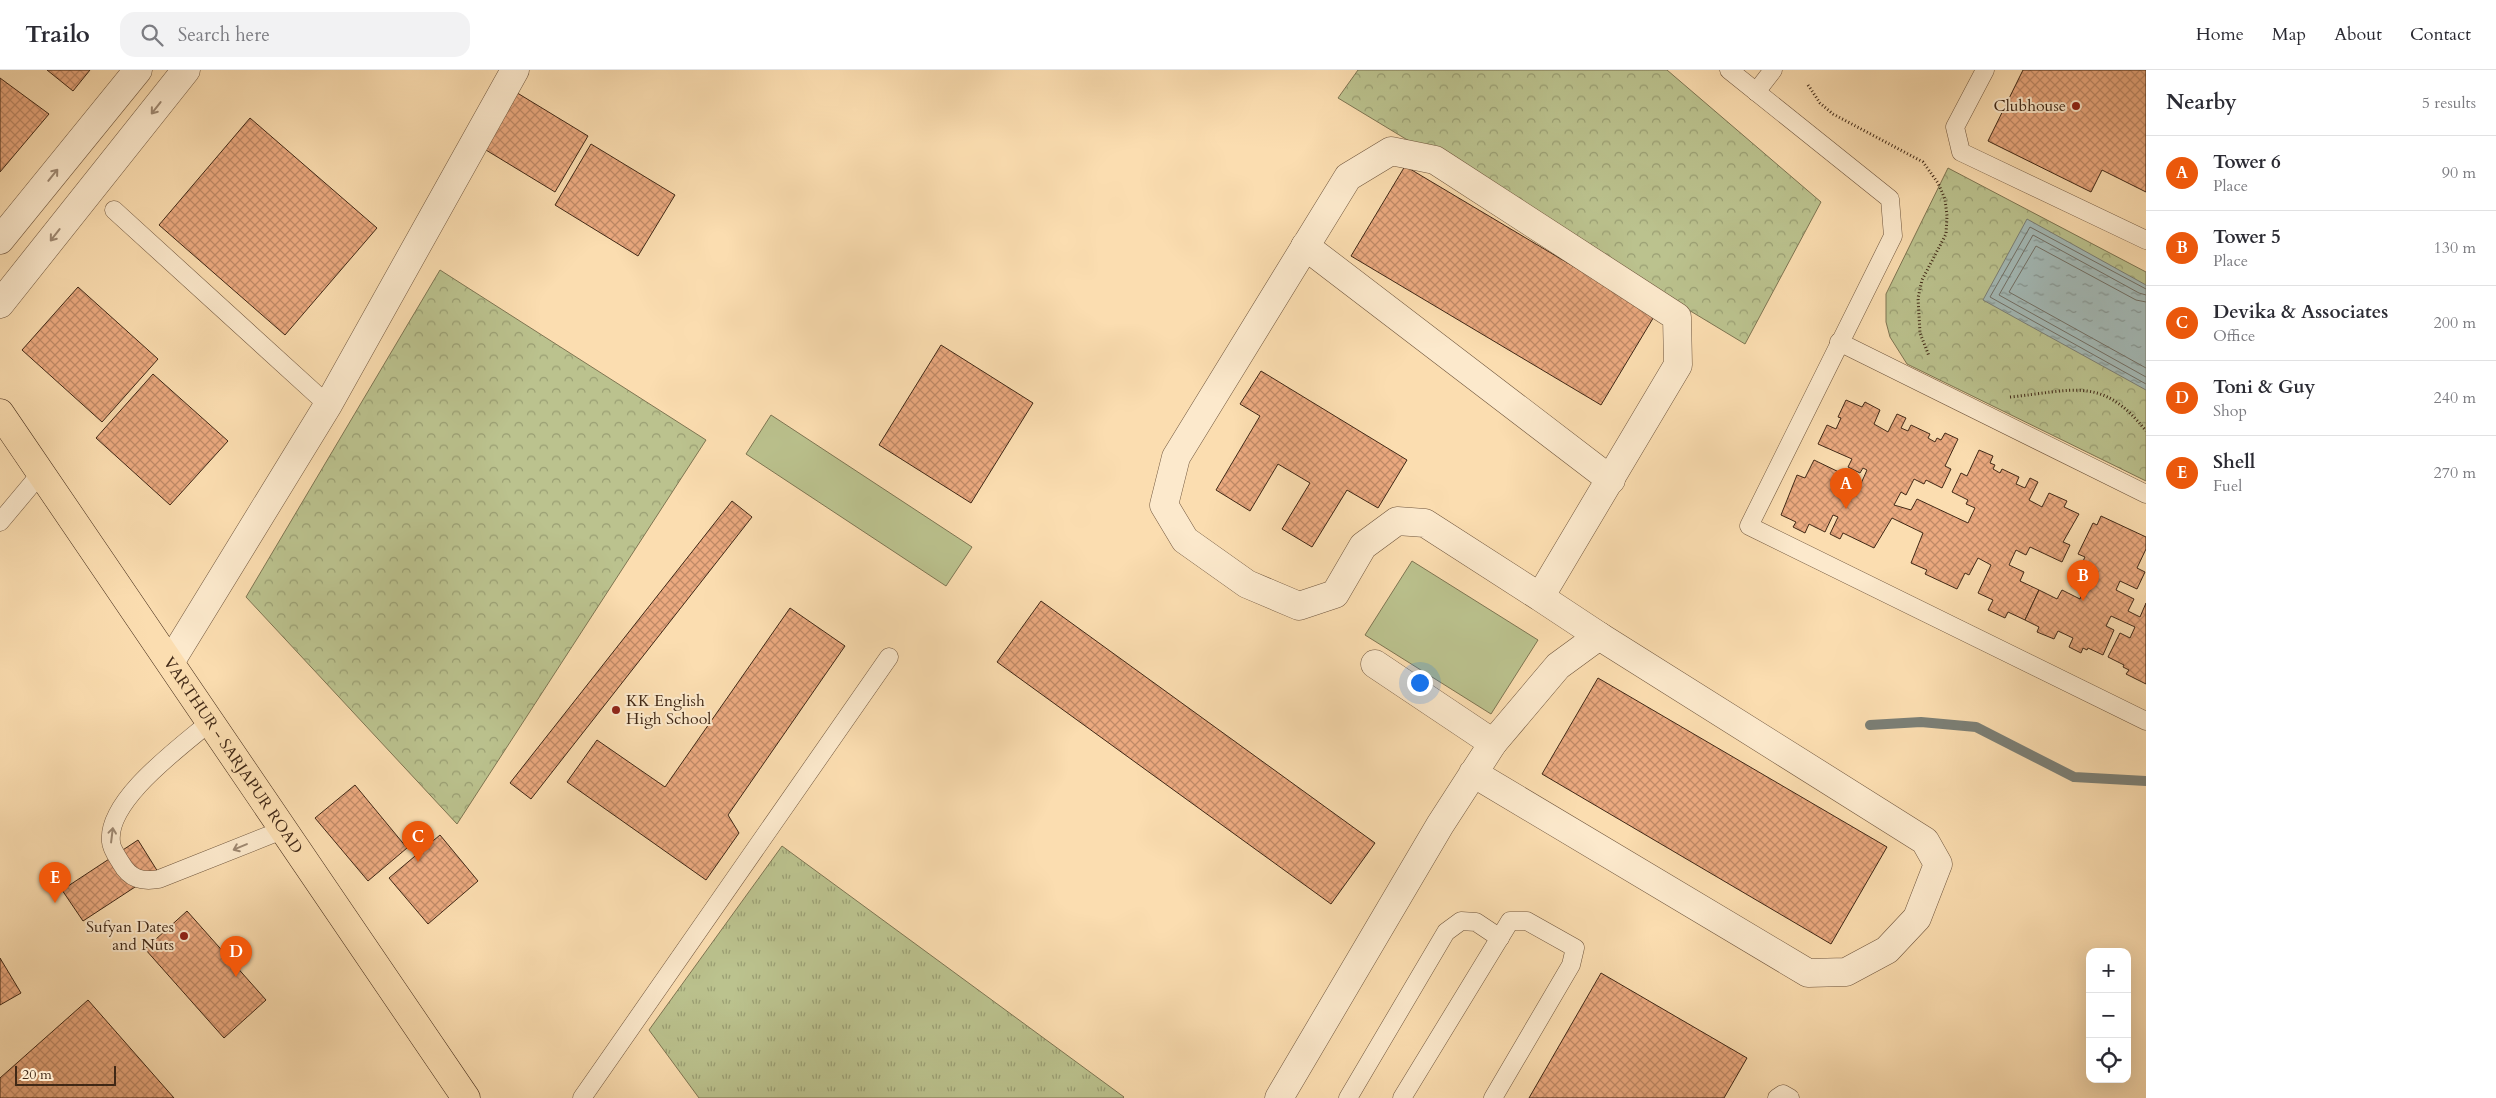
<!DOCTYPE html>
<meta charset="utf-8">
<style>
:root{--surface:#fff;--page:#f2f2f3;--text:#2b2b33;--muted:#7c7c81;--line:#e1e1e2;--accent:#ea580c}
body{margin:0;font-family:Cardo,serif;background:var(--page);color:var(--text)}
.controls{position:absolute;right:15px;bottom:15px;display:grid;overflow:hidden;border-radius:10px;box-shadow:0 5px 20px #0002}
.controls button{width:45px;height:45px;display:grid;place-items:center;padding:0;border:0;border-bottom:1px solid var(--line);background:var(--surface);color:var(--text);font:25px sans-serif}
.scale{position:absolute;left:15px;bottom:12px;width:101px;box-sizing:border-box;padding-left:5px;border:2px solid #402816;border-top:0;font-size:14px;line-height:18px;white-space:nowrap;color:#402816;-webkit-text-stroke:4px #fce9cc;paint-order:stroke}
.you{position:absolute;left:1419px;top:612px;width:18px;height:18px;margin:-12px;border:4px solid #fff;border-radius:50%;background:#1a73e8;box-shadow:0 0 0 8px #1a73e833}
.badge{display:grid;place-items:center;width:32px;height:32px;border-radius:50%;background:var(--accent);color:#fff;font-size:16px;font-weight:700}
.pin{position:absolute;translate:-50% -41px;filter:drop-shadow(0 1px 2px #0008)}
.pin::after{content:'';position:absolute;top:26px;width:18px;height:15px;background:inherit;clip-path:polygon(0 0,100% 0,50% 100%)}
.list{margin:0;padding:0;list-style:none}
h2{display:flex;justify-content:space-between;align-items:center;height:65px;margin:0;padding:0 20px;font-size:21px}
h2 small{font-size:16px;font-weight:400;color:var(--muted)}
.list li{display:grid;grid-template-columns:32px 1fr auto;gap:15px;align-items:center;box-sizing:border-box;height:75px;padding:0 20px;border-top:1px solid var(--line)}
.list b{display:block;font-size:19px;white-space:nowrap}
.list p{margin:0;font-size:16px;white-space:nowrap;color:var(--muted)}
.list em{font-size:16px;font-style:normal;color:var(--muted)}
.icon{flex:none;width:28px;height:28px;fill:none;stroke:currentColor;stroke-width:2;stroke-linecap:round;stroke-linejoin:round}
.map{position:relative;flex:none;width:2146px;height:1028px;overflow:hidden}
header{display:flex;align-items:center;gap:30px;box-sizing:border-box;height:70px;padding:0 25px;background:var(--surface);border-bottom:1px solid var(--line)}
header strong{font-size:24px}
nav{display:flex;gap:28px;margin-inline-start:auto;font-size:18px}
.search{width:350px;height:45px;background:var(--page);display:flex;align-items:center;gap:12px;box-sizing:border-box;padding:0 18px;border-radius:15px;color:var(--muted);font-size:19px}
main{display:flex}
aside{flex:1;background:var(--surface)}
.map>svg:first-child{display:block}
.grass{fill:url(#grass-tufts);stroke:#7e7552}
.forest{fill:url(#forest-crowns);stroke:#7e7552}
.garden{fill:#bbc28e;stroke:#7e7552}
.water{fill:url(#water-ripples);stroke:#7b7f76}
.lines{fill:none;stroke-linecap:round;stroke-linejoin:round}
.shore{stroke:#727066;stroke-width:1}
.stream{stroke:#7b7f76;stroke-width:10}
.building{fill:url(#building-cross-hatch);stroke:#402816}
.service-casing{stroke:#6f553c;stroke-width:19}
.minor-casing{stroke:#6f553c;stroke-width:29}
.tertiary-casing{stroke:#6f553c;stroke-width:29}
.primary-casing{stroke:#402816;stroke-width:29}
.path{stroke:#402816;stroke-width:3;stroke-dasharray:1 2.5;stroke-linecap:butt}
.service{stroke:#fce9cc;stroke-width:18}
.minor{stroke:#fce9cc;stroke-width:28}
.tertiary{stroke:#fce9cc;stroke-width:28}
.primary{stroke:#fbddb0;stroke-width:28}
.oneway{stroke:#9e8871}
.poi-dot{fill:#8f2418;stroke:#fce9cc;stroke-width:2}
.labels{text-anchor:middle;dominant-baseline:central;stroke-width:4;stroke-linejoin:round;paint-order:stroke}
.poi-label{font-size:16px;fill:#402816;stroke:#fce9cc;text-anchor:end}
.street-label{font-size:16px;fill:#402816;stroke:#fce9cc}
</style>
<header>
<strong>Trailo</strong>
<div class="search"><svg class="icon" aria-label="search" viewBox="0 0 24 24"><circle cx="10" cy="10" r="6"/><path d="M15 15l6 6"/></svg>Search here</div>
<nav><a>Home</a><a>Map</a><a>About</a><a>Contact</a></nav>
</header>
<main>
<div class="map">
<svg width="2146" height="1028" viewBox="0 0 2146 1028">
<defs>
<pattern id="grass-tufts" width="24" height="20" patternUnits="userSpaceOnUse" patternTransform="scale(1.25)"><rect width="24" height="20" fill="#bbc28e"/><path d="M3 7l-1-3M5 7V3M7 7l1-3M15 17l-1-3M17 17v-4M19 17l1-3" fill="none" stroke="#999e73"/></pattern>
<pattern id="forest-crowns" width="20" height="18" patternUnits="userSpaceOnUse" patternTransform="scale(1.25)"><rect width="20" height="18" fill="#bbc28e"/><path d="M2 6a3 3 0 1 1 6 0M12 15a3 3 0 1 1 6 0" fill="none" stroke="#999e73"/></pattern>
<pattern id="water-ripples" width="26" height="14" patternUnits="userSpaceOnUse" patternTransform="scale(1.25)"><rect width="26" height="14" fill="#a3b9b6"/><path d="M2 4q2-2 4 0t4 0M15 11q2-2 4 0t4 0" fill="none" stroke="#869693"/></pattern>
<pattern id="building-cross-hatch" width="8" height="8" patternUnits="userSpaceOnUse" patternTransform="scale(1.25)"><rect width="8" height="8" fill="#eba97f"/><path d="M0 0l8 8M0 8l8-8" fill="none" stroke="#c08a67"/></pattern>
</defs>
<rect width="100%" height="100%" fill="#fbddb0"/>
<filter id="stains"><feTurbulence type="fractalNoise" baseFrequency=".004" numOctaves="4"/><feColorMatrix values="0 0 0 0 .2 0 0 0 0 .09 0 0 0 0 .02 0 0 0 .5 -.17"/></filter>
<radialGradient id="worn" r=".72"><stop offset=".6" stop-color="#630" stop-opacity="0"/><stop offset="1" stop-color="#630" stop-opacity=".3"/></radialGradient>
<path class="grass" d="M782 776 1124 1027 1123 1028H699L649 960Z"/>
<g class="forest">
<path d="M1358 0H1667L1821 132 1745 274 1338 28Z"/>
<path d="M1948 98 2146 202V411L1907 294 1890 267 1886 252V224Z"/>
<path d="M440 200 706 370 457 754 246 527Z"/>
</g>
<g class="garden">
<path d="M771 345 972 477 946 516 746 384Z"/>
<path d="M1412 491 1538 570 1491 644 1365 565Z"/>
</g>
<path class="water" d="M2027 149 2146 215V320L1983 230Z"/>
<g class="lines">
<g class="shore">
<path d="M2146 219 2030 157 1990 227 2146 314"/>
<path d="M2146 225 2139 223 2033 165 1999 225 2146 307"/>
<path d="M2146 232 2136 230 2036 176 2009 222 2146 298"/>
</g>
<path class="stream" d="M1870 655 1921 652 1976 657 2074 707 2146 711"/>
</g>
<g class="building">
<path d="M47 0H90L73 21Z"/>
<path d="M2023 0H2146V122L2102 100 2091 122 1988 71Z"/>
<path d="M0 8 49 44 0 102Z"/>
<path d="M514 21 588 66 555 122 481 77Z"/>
<path d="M250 48 377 158 285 265 159 155Z"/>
<path d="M591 74 675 125 638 186 555 135Z"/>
<path d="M1405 96 1655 245 1601 335 1351 186Z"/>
<path d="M78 217 158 289 102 352 22 280Z"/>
<path d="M941 275 1033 333 971 433 879 375Z"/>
<path d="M1261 301 1407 390 1378 438 1347 420 1312 477 1282 459 1310 413 1278 394 1250 441 1216 420 1260 346 1240 334Z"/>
<path d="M153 304 228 371 170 435 96 368Z"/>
<path d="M1846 330 1862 337 1865 332 1880 340 1874 354 1888 362 1897 344 1906 348 1901 358 1908 361 1911 355 1930 364 1928 368 1935 372 1937 368 1941 370 1945 363 1958 369 1945 396 1951 399 1942 418 1926 410 1924 414 1914 409 1906 425 1901 422 1894 435 1911 440 1917 429 1968 453 1975 438 1966 434 1968 430 1952 422 1961 403 1967 406 1979 380 1993 386 1990 393 1995 395 1993 399 2000 403 2002 399 2019 407 2016 414 2025 418 2030 408 2038 412 2029 430 2042 437 2049 423 2067 431 2064 437 2079 444 2063 472 2070 475 2062 492 2030 477 2026 485 2016 480 2009 495 2024 502 2020 511 2039 520 2025 550 2008 542 2005 548 1988 540 1993 530 1978 523 1991 495 1978 488 1969 505 1965 503 1957 519 1925 504 1927 500 1911 493 1923 463 1892 448 1874 478 1843 463 1840 469 1830 464 1838 447 1833 445 1825 462 1809 454 1805 463 1793 457 1796 452 1781 445 1797 405 1805 408 1814 390 1843 404 1840 409 1859 418 1867 400 1863 398 1860 403 1848 397 1852 389 1818 374 1827 355 1836 359 1841 348 1838 347Z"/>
<path d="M732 431 752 447 531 729 510 713Z"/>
<path d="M2101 446 2146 467V479L2137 498 2145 502 2137 519 2120 511 2116 520 2134 529 2128 541 2140 547 2146 533V614L2126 604 2129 600 2123 597 2124 595 2108 587 2120 563 2130 568 2135 557 2111 546 2106 556 2114 560 2103 585 2088 578 2087 580 2083 578 2081 583 2069 577 2073 568 2058 561 2054 569 2037 562 2039 557 2025 550 2039 520 2057 529 2062 520 2080 529 2083 522 2071 516 2085 487 2078 484 2093 453 2097 455Z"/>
<path d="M1041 531 1375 773 1331 834 997 592Z"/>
<path d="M790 538 845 576 728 745 739 763 706 810 567 712 597 670 665 717Z"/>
<path d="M1598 608 1887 777 1831 874 1542 704Z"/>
<path d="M355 715 407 778 368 811 315 748Z"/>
<path d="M440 765 478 811 428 854 389 808Z"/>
<path d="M138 770 158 802 83 851 62 820Z"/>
<path d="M187 841 266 930 224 968 145 879Z"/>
<path d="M0 888 21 923 0 935Z"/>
<path d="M1601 903 1747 988 1724 1028H1529Z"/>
<path d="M88 930 174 1028H0V1008Z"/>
</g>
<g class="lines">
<g class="service-casing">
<g id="service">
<path d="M1729 0 1890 129 1893 166 1749 456 2146 651"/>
<path d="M1985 0 1955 57 1961 82 2146 170"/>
<path d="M1756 22 1773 0"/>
<path d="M114 140 328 335"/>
<path d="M1839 272 2146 424"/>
<path d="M0 452 41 403"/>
<path d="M211 651C182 676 106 730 111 772 111 778 118 788 121 793 130 809 142 812 159 809L285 759"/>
<path d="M582 1028 889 587"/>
<path d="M1348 1028 1446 862 1461 851 1476 852 1500 868"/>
<path d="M1402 1028 1510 851H1527L1575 878 1571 895 1493 1028"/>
<path d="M1777 1028 1783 1024 1790 1028"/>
</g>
</g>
<g class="minor-casing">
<g id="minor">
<path d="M1305 176 1611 410"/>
<path d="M1540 527 1425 453 1397 451 1363 476 1335 524 1299 536 1247 514 1185 470 1164 435 1176 387 1348 107 1391 81 1435 90 1677 247 1678 295 1540 527 1599 566"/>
<path d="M171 591 328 335 515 0"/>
<path d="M1375 594 1493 673"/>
<path d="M1279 1028 1440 755 1493 673 1558 596 1599 566 1925 771 1938 794 1917 848 1887 880 1846 902 1808 903 1473 703"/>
</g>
</g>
<g class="tertiary-casing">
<g id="tertiary">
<path d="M0 170 138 0"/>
<path d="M0 234 186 0"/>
</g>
</g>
<g class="primary-casing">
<g id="primary">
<path id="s1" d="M0 343 466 1028"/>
</g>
</g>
<g class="path">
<path d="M1808 15 1820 33 1833 44 1923 92 1938 113 1945 129 1947 146 1946 164 1922 210 1918 228 1920 263 1929 286"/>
<path d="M2010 327C2073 321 2102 305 2146 361"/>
</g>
<use href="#service" class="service"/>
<use href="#minor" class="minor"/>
<use href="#tertiary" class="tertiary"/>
<use href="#primary" class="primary"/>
</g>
<defs><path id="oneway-shaft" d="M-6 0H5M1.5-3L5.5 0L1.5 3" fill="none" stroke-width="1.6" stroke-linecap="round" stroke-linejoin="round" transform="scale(1.25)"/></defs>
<g class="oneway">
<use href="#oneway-shaft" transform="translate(156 38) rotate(128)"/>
<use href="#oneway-shaft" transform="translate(53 105) rotate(-51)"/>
<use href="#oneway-shaft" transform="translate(55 165) rotate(128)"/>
<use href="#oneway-shaft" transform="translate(112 765) rotate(-83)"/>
<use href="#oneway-shaft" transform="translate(240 777) rotate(157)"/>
</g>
<g class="poi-dot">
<circle cx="2076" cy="36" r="5"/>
<circle cx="616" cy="640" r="5"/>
<circle cx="184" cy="866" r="5"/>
</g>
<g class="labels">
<g class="poi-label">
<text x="2066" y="36">Clubhouse</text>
<text x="626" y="631" text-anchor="start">KK English<tspan x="626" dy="18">High School</tspan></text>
<text x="174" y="857">Sufyan Dates<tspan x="174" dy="18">and Nuts</tspan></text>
</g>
<g class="street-label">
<text stroke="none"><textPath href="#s1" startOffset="414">VARTHUR - SARJAPUR ROAD</textPath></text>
</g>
</g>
<rect width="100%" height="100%" filter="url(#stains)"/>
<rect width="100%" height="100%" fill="url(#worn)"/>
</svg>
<div class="controls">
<button>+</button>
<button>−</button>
<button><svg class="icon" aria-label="locate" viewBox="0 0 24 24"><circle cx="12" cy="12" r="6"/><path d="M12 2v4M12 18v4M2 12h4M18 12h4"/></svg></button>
</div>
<div class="scale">20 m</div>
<div class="you"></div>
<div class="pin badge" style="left:1846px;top:439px">A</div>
<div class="pin badge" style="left:2083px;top:531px">B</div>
<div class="pin badge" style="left:418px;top:792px">C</div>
<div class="pin badge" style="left:236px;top:907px">D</div>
<div class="pin badge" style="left:55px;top:833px">E</div>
</div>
<aside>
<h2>Nearby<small>5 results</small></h2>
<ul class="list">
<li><span class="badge">A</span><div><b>Tower 6</b><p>Place</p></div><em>90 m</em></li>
<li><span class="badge">B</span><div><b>Tower 5</b><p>Place</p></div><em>130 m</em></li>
<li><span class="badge">C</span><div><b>Devika &amp; Associates</b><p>Office</p></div><em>200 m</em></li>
<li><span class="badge">D</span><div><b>Toni &amp; Guy</b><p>Shop</p></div><em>240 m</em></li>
<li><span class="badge">E</span><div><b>Shell</b><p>Fuel</p></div><em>270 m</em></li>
</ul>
</aside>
</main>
